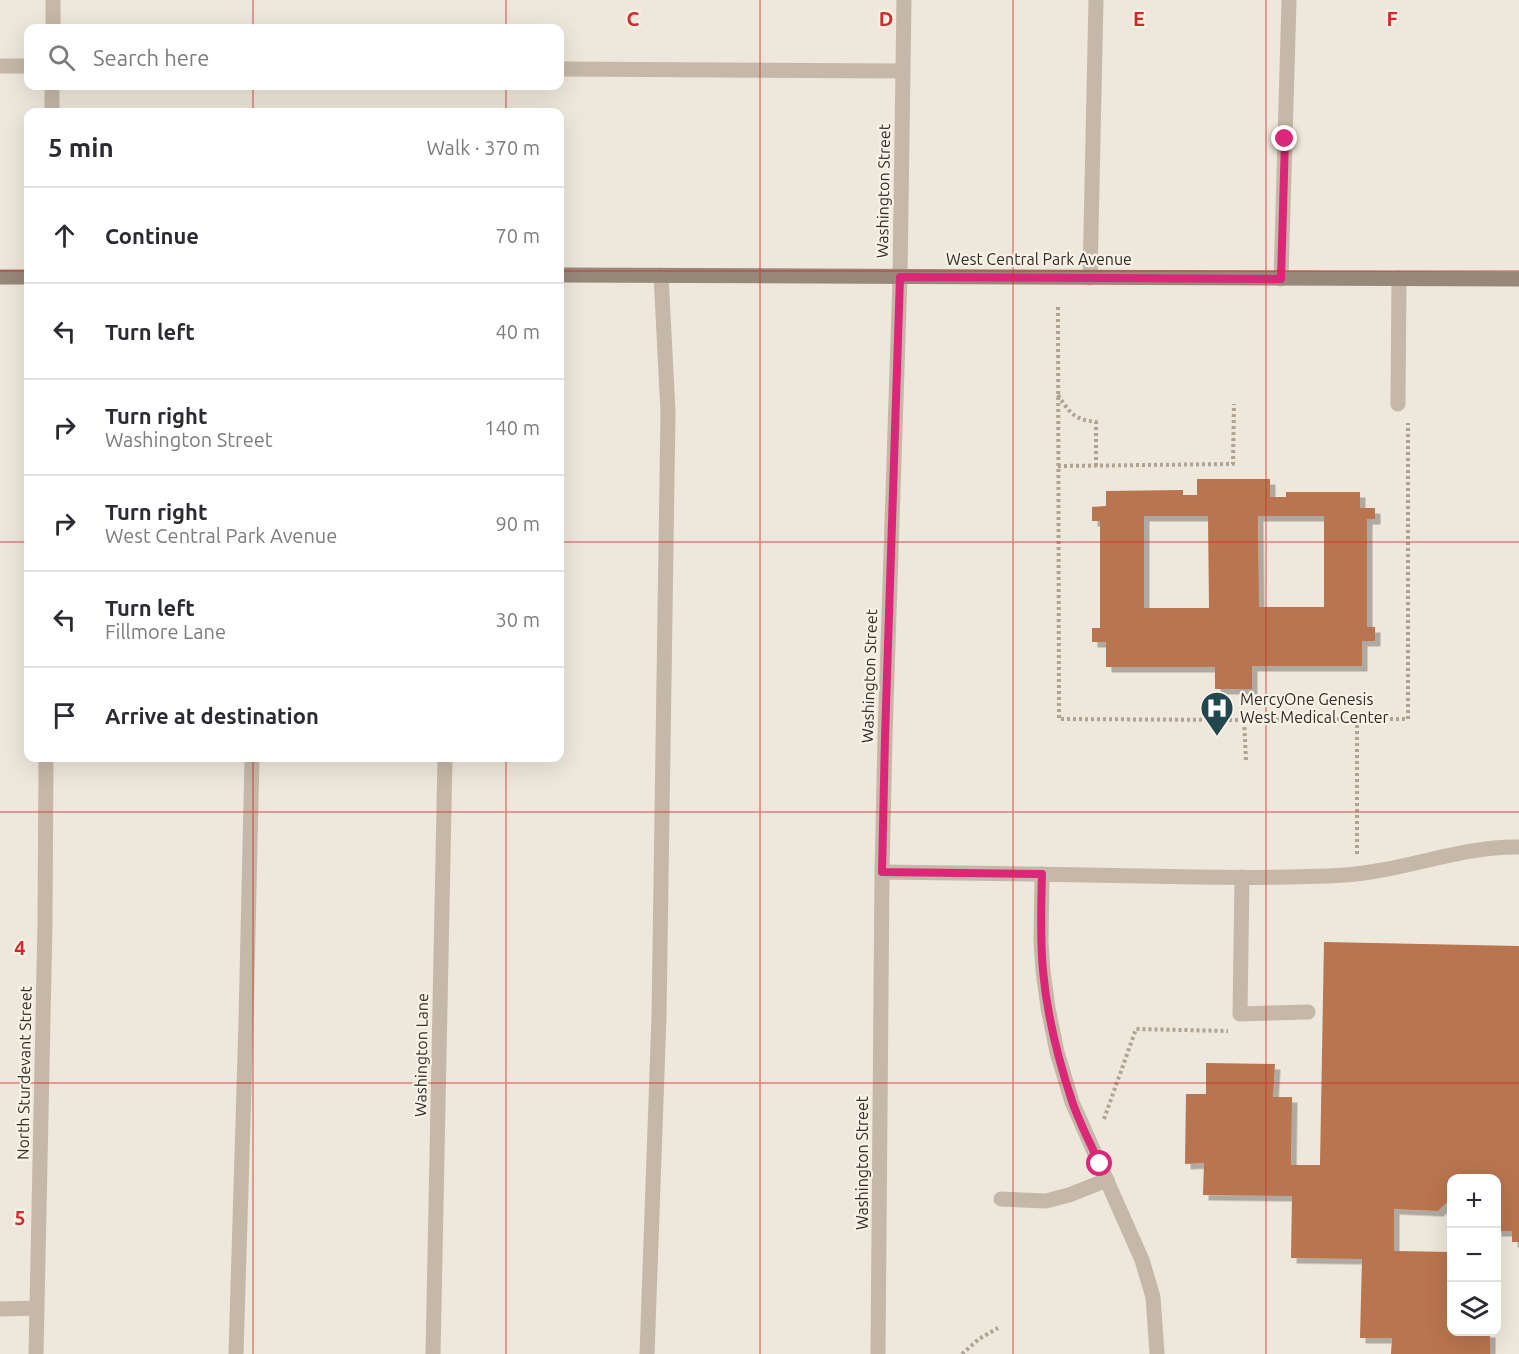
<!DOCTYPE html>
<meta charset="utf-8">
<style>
:root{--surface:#fff;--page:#f7f7f7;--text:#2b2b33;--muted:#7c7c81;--line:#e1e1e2}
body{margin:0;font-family:Ubuntu,sans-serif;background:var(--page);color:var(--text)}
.controls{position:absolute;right:18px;bottom:18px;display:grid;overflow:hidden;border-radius:12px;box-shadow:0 6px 24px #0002}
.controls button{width:54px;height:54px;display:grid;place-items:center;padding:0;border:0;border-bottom:2px solid var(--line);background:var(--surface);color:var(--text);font:30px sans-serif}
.stop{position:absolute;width:18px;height:18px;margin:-14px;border:4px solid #db2777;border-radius:50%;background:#fff}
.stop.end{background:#db2777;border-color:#fff;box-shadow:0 2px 6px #0008}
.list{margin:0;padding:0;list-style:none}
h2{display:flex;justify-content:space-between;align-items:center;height:78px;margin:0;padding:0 24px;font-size:26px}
h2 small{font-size:20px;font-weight:400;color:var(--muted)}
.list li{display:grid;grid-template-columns:39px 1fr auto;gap:18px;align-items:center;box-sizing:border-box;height:96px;padding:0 24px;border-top:2px solid var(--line)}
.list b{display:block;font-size:22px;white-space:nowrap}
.list p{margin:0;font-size:20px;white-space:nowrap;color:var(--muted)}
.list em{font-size:20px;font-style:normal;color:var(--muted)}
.icon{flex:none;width:33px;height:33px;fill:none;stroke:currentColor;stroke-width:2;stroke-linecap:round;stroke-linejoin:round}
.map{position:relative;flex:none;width:1519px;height:1354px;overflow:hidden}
.search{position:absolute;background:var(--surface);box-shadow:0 6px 24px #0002;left:24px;top:24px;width:540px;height:66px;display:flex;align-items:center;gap:15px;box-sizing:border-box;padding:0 21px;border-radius:12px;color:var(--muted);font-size:22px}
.panel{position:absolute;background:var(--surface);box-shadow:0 6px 24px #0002;left:24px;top:108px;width:540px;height:654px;border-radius:12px}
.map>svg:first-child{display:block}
.building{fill:#b8744f;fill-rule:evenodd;filter:url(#shadow)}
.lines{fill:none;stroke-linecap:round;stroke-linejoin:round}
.path{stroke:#b0a392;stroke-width:4;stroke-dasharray:3 3;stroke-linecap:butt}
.lane{stroke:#c5b8a8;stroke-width:15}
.street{stroke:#c5b8a8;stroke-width:15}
.secondary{stroke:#98887a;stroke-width:15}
.route{stroke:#db2777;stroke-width:8}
.grid{fill:none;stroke:#d62828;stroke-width:1.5;stroke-opacity:0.55}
.labels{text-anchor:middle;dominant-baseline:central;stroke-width:4.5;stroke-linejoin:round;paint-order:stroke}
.street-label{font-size:16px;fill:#332c27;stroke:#f7f1e6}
.poi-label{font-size:16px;fill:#332c27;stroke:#f7f1e6;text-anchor:start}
.grid-label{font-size:20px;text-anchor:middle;font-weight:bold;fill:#d62828;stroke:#f7f1e6;stroke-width:4.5;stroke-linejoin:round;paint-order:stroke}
</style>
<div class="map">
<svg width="1519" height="1354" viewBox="0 0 1519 1354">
<defs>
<filter id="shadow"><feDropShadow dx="5.5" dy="5.5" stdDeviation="0" flood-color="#0004"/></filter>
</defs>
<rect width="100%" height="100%" fill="#eee7db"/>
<g class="building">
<path d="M1197 479H1270V497H1286V492H1360V508H1375V519H1367V627H1375V641H1362V666H1252V689H1215V667H1106V642H1092V628H1100V521H1092V507L1106 506V491L1183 490V495H1197ZM1144 516H1208L1209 608H1144ZM1258 516H1324V607H1259Z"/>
<path d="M1324 942 1519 946V1242H1512V1231H1496V1178H1452V1197L1438 1211 1394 1209V1251L1452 1252V1332H1490V1354H1391L1392 1338H1360L1362 1259 1291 1258 1292 1196 1203 1195 1204 1163 1185 1164 1186 1094H1206V1063L1275 1064 1273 1097H1292L1291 1165H1320Z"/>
</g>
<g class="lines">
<g class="path">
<path d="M1058 307 1059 719 1244 720"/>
<path d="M1058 395C1070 413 1073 419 1096 422V466"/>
<path d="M1058 466 1233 464 1234 404"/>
<path d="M1246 760 1244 720 1357 719"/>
<path d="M1357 854V719H1408V423"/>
<path d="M1104 1119 1136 1029 1228 1031"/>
<path d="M962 1354 979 1339 998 1328"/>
</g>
<g class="lane">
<path d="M0 66H28"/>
<path d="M560 69 903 71"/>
<path d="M1090 278 1096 0"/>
<path d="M1398 404 1399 278"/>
<path d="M882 872C968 873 1055 874 1141 876 1209 877 1277 879 1345 875 1404 871 1460 846 1519 847"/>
<path d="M1042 874 1041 941 1043 971 1048 1008 1057 1052 1072 1102 1142 1260 1153 1297 1157 1354"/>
<path d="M1242 877 1240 1014 1308 1012"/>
<path d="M1001 1199 1046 1201 1069 1195 1107 1180"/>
<path d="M0 1309 37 1308"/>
<path d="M236 1354 246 1022 252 758"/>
<path d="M647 1354 659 1016 668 412 661 275"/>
</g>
<g class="street">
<path d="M53 28V0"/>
<path d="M52 112V86"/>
<path d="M1281 279 1289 0"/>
<path d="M36 1354 45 923 46 758"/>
<path d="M433 1354 445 758"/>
<path d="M878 1354 882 872 885 737 900 277 904 0"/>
</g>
<g class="secondary">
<path d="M560 275 1519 279"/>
<path d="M0 277H28"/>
</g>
</g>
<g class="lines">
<path class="route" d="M1100 1164C1090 1143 1079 1122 1072 1101 1058 1059 1047 1015 1043 971 1040 939 1041 906 1042 874L882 872 885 737 900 277 1281 279 1285 139"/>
</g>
<path class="grid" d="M253 0V28M506 0V28M760 0V1354M1013 0V1354M1266 0V1354M253 86V112M506 86V112M0 271H28M560 271H1519M0 542H28M560 542H1519M253 758V1354M506 758V1354M0 812H1519M0 1083H1519"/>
<defs>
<g id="hospital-pin" transform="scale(1.725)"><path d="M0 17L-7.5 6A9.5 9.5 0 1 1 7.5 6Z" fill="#22474f" stroke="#f7f1e6"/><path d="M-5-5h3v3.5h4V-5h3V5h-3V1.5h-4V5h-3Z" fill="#fff"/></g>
</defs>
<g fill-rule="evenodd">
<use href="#hospital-pin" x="1217" y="708"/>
</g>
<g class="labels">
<g class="street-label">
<text transform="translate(883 191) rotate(-89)">Washington Street</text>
<text x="1039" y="259">West Central Park Avenue</text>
<text transform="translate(869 676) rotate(-88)">Washington Street</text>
<text transform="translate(421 1055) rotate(-89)">Washington Lane</text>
<text transform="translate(24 1073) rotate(-89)">North Sturdevant Street</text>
<text transform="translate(862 1163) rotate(-90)">Washington Street</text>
</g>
<g class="poi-label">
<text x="1240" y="699">MercyOne Genesis<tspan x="1240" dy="18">West Medical Center</tspan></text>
</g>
</g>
<g class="grid-label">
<text x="633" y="26">C</text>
<text x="886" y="26">D</text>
<text x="1139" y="26">E</text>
<text x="1392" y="26">F</text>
<text x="20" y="955">4</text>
<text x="20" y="1225">5</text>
</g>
</svg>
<div class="controls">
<button>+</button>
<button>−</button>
<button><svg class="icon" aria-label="layers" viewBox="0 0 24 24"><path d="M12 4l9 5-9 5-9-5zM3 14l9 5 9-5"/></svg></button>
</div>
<div class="stop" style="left:1100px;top:1164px"></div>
<div class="stop end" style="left:1285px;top:139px"></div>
<div class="search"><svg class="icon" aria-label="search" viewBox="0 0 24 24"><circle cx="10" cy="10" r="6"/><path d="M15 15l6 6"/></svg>Search here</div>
<section class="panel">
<h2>5 min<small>Walk · 370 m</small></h2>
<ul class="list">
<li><svg class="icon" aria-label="ahead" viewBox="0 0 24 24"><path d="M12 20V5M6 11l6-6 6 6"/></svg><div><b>Continue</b></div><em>70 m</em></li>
<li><svg class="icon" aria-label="left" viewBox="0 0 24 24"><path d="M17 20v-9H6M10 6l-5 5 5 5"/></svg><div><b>Turn left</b></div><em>40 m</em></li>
<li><svg class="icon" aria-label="right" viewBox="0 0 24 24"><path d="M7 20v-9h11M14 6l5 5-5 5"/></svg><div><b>Turn right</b><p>Washington Street</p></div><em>140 m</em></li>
<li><svg class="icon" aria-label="right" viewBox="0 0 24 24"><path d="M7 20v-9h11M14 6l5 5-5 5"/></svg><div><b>Turn right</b><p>West Central Park Avenue</p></div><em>90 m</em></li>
<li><svg class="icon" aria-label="left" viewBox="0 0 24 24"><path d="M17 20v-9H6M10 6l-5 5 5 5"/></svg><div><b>Turn left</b><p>Fillmore Lane</p></div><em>30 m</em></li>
<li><svg class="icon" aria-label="arrive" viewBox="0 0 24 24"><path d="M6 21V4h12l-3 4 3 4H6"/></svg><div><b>Arrive at destination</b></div></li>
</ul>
</section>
</div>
